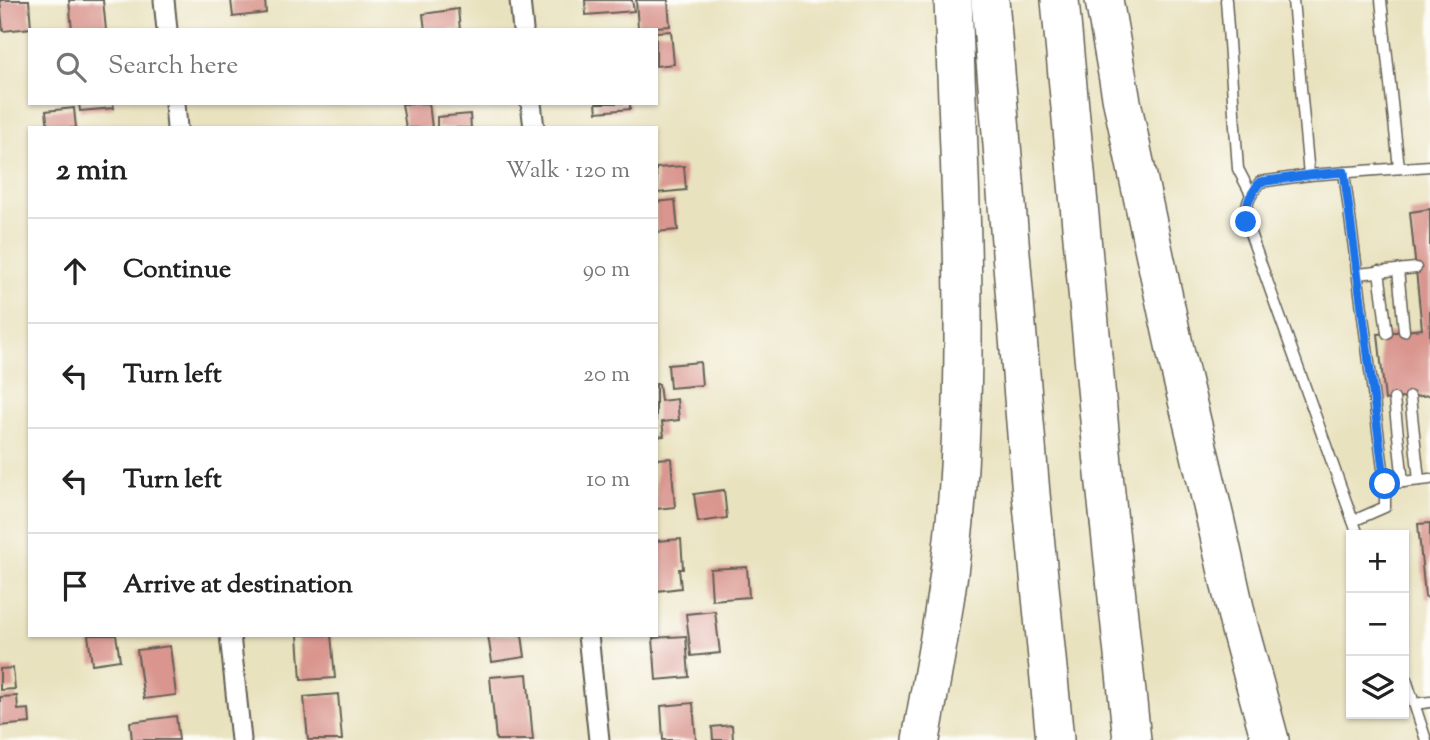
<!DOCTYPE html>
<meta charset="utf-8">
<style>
:root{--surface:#fff;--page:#f2f2f2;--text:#222;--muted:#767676;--line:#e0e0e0}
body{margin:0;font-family:"Sorts Mill Goudy",serif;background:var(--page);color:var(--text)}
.controls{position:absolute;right:21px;bottom:21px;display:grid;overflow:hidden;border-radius:0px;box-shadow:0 2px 5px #0004}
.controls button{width:63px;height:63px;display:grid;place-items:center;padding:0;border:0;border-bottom:2px solid var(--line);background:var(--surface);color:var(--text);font:35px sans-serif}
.stop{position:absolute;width:21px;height:21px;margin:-16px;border:5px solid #1a73e8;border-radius:50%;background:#fff}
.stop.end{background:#1a73e8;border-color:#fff;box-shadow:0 2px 7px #0008}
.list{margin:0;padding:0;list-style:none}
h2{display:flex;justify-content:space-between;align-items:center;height:91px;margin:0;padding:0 28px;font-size:30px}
h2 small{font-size:23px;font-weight:400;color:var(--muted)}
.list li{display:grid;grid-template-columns:46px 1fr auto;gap:21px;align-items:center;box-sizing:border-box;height:105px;padding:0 28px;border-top:2px solid var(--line)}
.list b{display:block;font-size:26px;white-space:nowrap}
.list em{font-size:23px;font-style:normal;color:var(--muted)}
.icon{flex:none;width:38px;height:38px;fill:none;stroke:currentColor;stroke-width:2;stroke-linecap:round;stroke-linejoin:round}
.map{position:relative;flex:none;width:1430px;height:740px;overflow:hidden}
.search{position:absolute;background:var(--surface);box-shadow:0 2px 5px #0004;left:28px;top:28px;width:630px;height:77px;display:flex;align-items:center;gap:18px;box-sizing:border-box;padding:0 24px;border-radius:0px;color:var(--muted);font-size:26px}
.panel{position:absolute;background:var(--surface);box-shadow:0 2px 5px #0004;left:28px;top:126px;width:630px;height:511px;border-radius:0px}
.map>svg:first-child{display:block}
.building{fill:#d9958e}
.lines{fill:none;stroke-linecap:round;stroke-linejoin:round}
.service-casing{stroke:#646155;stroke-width:13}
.minor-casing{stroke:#646155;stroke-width:23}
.motorway-casing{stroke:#646155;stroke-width:40}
.service{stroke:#fff;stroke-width:10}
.minor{stroke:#fff;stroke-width:19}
.motorway{stroke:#fff;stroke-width:37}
.route{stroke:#1a73e8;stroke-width:9}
</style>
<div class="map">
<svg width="1430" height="740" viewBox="0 0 1430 740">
<rect width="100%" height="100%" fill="#fdfcf7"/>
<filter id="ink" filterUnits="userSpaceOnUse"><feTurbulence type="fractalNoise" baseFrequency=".0143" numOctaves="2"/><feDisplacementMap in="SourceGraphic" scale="14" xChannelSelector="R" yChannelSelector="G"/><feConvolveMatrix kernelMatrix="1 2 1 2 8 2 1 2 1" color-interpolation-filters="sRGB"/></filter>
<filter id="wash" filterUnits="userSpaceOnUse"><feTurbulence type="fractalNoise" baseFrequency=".00686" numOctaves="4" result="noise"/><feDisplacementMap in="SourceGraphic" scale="28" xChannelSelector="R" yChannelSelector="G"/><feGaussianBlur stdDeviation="1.57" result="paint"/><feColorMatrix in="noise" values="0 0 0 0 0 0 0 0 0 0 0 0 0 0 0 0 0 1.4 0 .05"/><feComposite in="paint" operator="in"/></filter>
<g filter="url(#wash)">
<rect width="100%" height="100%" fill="#e9e2bf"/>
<g id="blocks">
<g class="building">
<path d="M0 0H29L31 28 3 31Z"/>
<path d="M69 0H103L106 30H72Z"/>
<path d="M231 0H265L266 13 233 17Z"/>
<path d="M585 0H632L634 11 586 15Z"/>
<path d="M636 0H668L670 26 638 28Z"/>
<path d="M458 9 460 30H425L423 14Z"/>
<path d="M671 31 674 64 656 66V32Z"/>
<path d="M79 103H113L114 108 80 111Z"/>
<path d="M429 103 432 128H406L402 104Z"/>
<path d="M596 103H630V109L597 112Z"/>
<path d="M74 108 76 128H48L46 111Z"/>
<path d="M470 114 471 128H437V117Z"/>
<path d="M684 166 686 190 657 193 656 168Z"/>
<path d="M675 200 678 230 656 232V202Z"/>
<path d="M1430 209V395L1385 400 1378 334 1422 329 1410 212Z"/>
<path d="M700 362 702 385 670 388 668 365Z"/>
<path d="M656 384H659L661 401 677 399 679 420 662 422 664 436 656 437Z"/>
<path d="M671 458 675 507 656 509V459Z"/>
<path d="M724 490 727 518 698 522 694 494Z"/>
<path d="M1430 523V600L1425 596 1418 524Z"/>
<path d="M681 539 683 569H679L681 588 656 591V541Z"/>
<path d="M747 567 749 597 712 600 710 569Z"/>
<path d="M715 611 720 653 691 656 686 614Z"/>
<path d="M88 635H116L120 660 92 664Z"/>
<path d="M298 635H331L335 678 301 680Z"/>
<path d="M488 635H522L525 657 492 662Z"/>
<path d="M686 636 689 677 656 680 653 638Z"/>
<path d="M170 646 176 695 144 699 137 650Z"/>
<path d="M13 668 15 689 0 690V669Z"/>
<path d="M527 674 533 740H496L490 677Z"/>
<path d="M338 694 342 740H308L304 697Z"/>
<path d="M17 696 18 710 29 709 30 723 0 726V697Z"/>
<path d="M693 703 696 740H663L661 706Z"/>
<path d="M176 716 179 740H132L130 722Z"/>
<path d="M732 725 733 740H713L712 727Z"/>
</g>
</g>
</g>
<g filter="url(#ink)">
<use href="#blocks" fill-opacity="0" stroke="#646155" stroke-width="2"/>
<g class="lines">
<g class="service-casing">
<g id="service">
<path d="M1226 0 1238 169 1251 194"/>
<path d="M1293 0 1309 175"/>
<path d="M1381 0 1399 168"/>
<path d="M1344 172 1385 484V507L1353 521"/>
<path d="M1398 270 1404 331"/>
<path d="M1379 271 1387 333"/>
<path d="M1358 274 1416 268"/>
<path d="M1410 397 1419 480"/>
<path d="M1394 399 1403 482"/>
<path d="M1385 484 1430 479"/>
<path d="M1358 535 1246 222C1245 204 1249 197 1260 182L1309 175 1430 166"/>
<path d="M1404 673 1426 740"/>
<path d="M1414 704 1430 702"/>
</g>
</g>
<g class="minor-casing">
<g id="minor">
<path d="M164 0 167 30"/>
<path d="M520 0 523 30"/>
<path d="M175 103 177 128"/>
<path d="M531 103 534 128"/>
<path d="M230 635 241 740"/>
<path d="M588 635 599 740"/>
</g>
</g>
<g class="motorway-casing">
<g id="motorway">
<path d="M990 0 1031 494 1055 740"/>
<path d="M1060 0 1104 474 1132 740"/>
<path d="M1104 0 1122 102 1176 354 1215 518 1239 626 1270 740"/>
<path d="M921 740C933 671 947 601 954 530 959 488 960 446 962 403 966 269 958 134 953 0"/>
</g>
</g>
<use href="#service" class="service"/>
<use href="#minor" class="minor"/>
<use href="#motorway" class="motorway"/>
</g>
</g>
<g class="lines" filter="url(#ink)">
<path class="route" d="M1246 222C1245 204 1249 197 1260 182L1309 175 1344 172 1385 484"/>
</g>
</svg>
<div class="controls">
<button>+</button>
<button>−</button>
<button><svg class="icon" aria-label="layers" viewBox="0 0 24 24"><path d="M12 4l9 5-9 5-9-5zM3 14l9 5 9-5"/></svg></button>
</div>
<div class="stop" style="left:1385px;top:484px"></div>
<div class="stop end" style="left:1246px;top:222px"></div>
<div class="search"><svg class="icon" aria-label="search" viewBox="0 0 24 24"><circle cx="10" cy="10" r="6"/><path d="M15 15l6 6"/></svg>Search here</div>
<section class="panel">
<h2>2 min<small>Walk · 120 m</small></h2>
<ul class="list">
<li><svg class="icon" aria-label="ahead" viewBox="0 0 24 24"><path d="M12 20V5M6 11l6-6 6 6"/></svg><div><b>Continue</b></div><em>90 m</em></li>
<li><svg class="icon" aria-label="left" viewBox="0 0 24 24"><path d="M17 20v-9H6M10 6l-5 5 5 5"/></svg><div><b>Turn left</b></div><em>20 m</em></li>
<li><svg class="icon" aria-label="left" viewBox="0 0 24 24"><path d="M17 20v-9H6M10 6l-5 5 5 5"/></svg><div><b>Turn left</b></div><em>10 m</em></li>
<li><svg class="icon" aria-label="arrive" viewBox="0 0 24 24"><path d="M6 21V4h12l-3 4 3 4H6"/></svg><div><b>Arrive at destination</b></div></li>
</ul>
</section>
</div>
